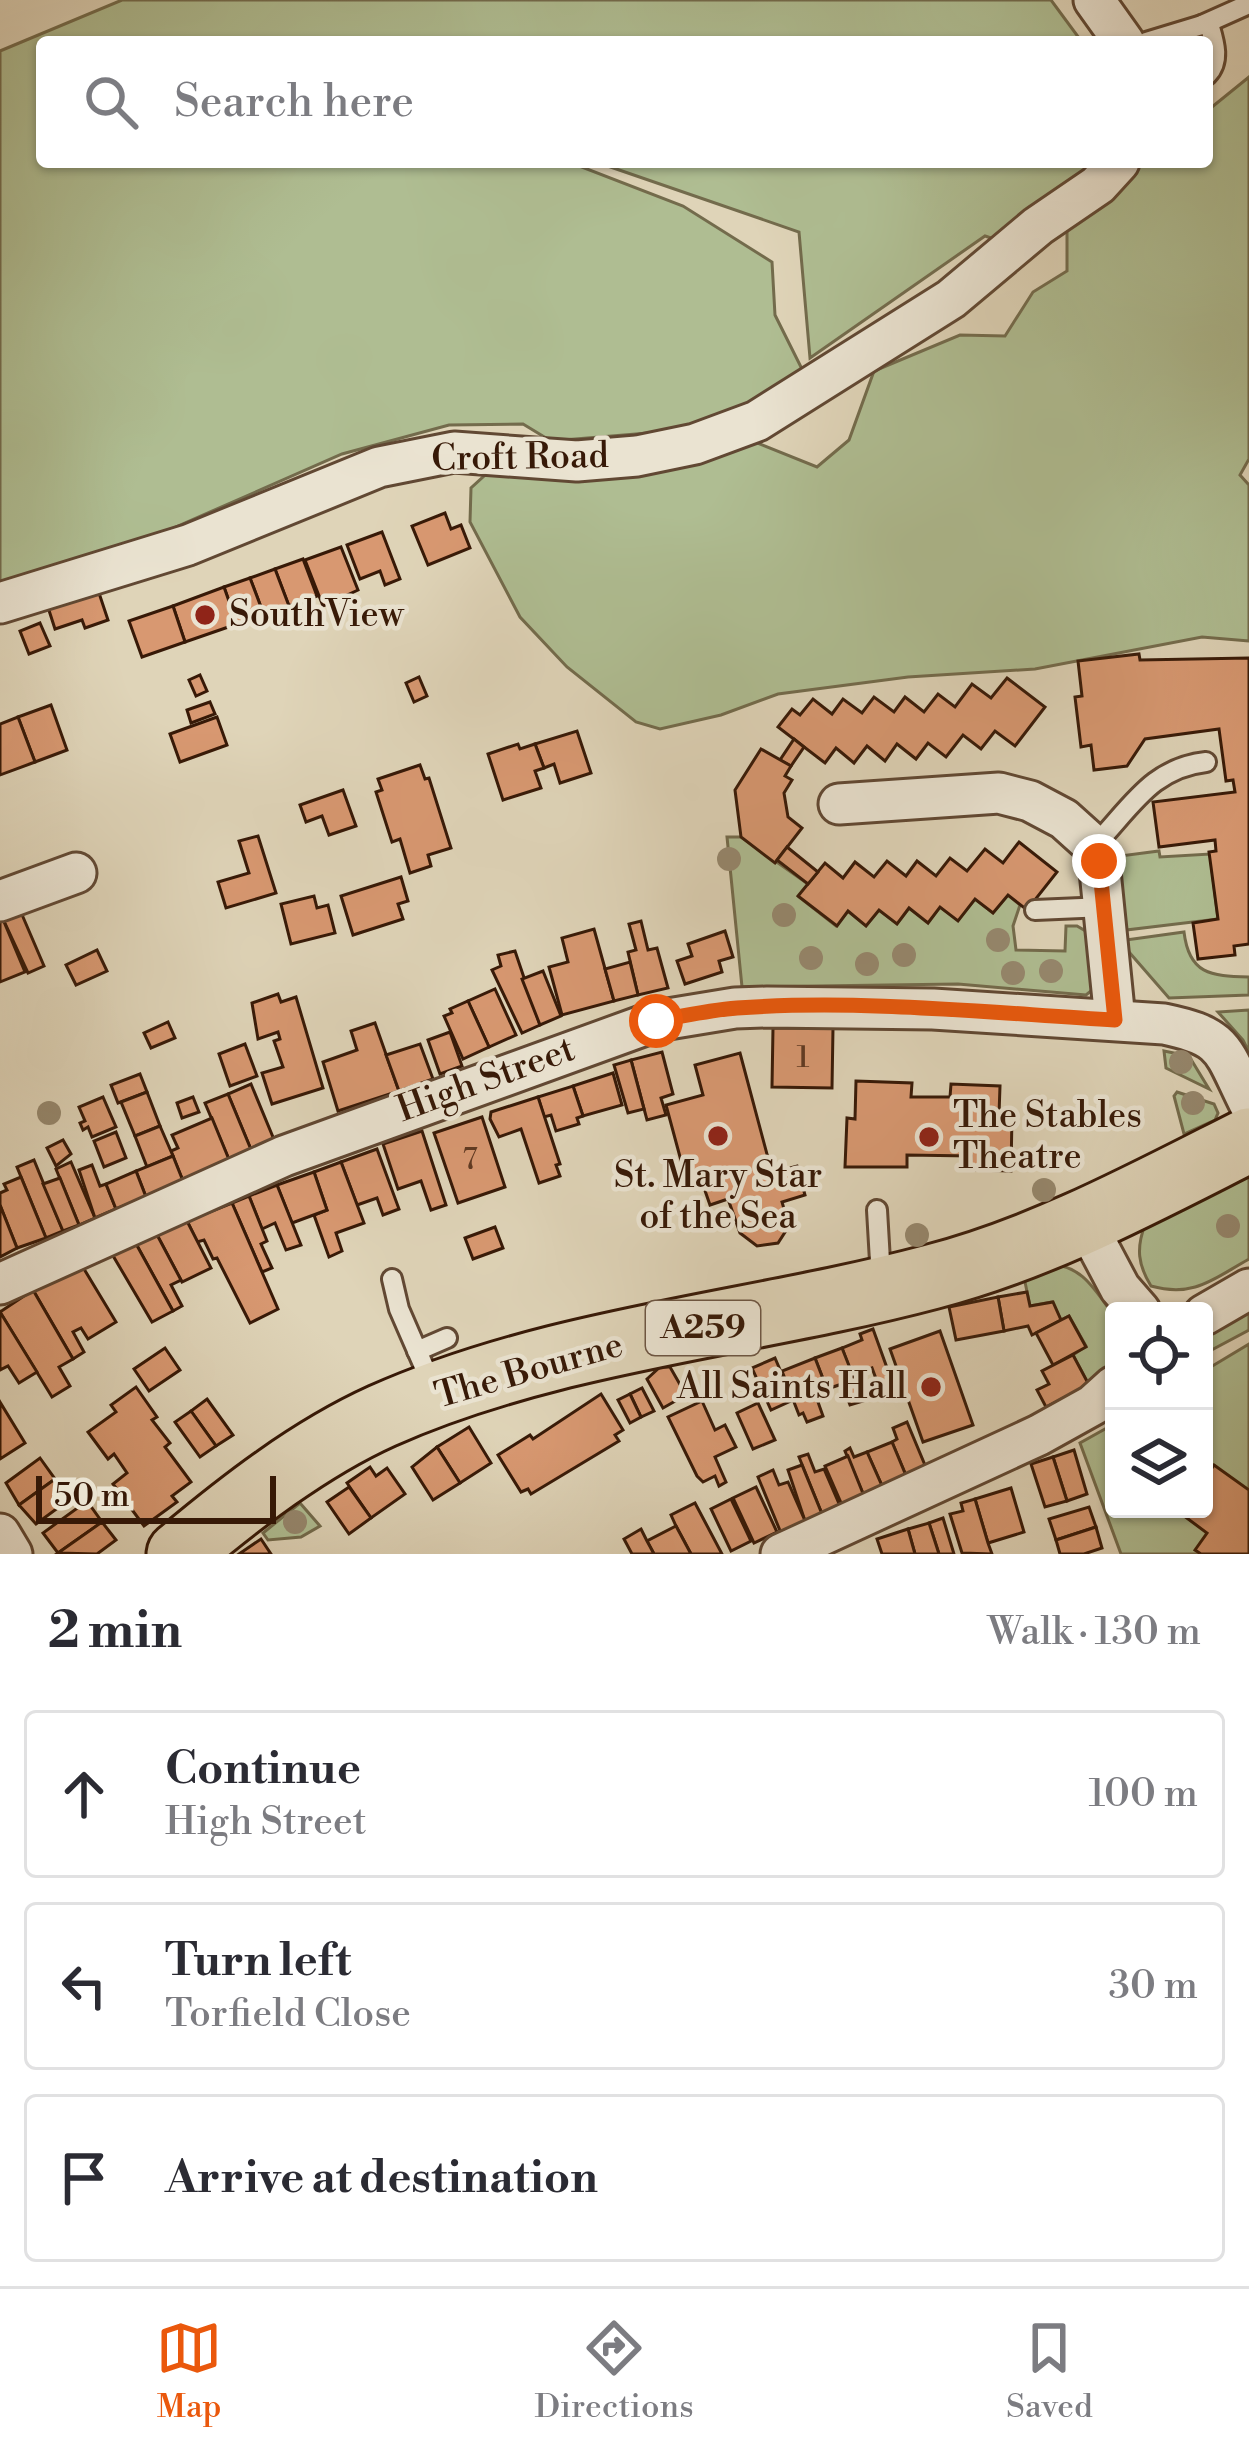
<!DOCTYPE html>
<meta charset="utf-8">
<style>
:root{--surface:#fff;--page:#f7f7f7;--text:#2b2b33;--muted:#7c7c81;--line:#e1e1e2;--accent:#ea580c}
body{margin:0;font-family:"Libre Bodoni",serif;background:var(--page);color:var(--text)}
.controls{position:absolute;right:36px;bottom:36px;display:grid;overflow:hidden;border-radius:12px;box-shadow:0 3px 9px #0004}
.controls button{width:108px;height:108px;display:grid;place-items:center;padding:0;border:0;border-bottom:3px solid var(--line);background:var(--surface);color:var(--text);font:60px sans-serif}
.scale{position:absolute;left:36px;bottom:30px;width:240px;box-sizing:border-box;padding-left:12px;border:6px solid #371907;border-top:0;font-size:33px;line-height:42px;white-space:nowrap;color:#371907;-webkit-text-stroke:9px #eae3d1;paint-order:stroke}
.stop{position:absolute;width:36px;height:36px;margin:-27px;border:9px solid #ea580c;border-radius:50%;background:#fff}
.stop.end{background:#ea580c;border-color:#fff;box-shadow:0 3px 12px #0008}
.list{margin:0;padding:0;list-style:none}
h2{display:flex;justify-content:space-between;align-items:center;height:156px;margin:0;padding:0 48px;font-size:51px}
h2 small{font-size:39px;font-weight:400;color:var(--muted)}
.list li{display:grid;grid-template-columns:78px 1fr auto;gap:36px;align-items:center;box-sizing:border-box;height:168px;margin:0 24px 24px;padding:0 24px;border:3px solid var(--line);border-radius:12px}
.list b{display:block;font-size:45px;white-space:nowrap}
.list p{margin:0;font-size:39px;white-space:nowrap;color:var(--muted)}
.list em{font-size:39px;font-style:normal;color:var(--muted)}
.icon{flex:none;width:66px;height:66px;fill:none;stroke:currentColor;stroke-width:2;stroke-linecap:round;stroke-linejoin:round}
.map{position:relative;flex:none;width:1249px;height:1554px;overflow:hidden}
.search{position:absolute;background:var(--surface);box-shadow:0 3px 9px #0004;left:36px;right:36px;top:36px;height:132px;display:flex;align-items:center;gap:30px;box-sizing:border-box;padding:0 42px;border-radius:12px;color:var(--muted);font-size:45px}
.sheet{height:732px;background:var(--surface)}
nav{display:flex;justify-content:space-around;align-items:center;box-sizing:border-box;height:168px;border-top:3px solid var(--line);background:var(--surface);font-size:33px;color:var(--muted)}
nav a{display:grid;justify-items:center;gap:6px}
nav .on{color:var(--accent)}
.map>svg:first-child{display:block}
.green{fill:#afbd92;stroke:#736b4c;stroke-width:3}
.building{fill:#d89871;stroke:#371907;stroke-width:3}
.lines{fill:none;stroke-linecap:round;stroke-linejoin:round}
.service-casing{stroke:#614833;stroke-width:24}
.minor-casing{stroke:#614833;stroke-width:45}
.trunk-casing{stroke:#371907;stroke-width:69}
.service{stroke:#eae3d1;stroke-width:18}
.minor{stroke:#eae3d1;stroke-width:39}
.trunk{stroke:#dfd4b8;stroke-width:63}
.tree{fill:#96886e}
.route{stroke:#ea580c;stroke-width:15}
.poi-dot{fill:#8f2418;stroke:#eae3d1;stroke-width:4.5}
.labels{text-anchor:middle;dominant-baseline:central;stroke-width:9;stroke-linejoin:round;paint-order:stroke}
.number-label{font-size:30px;fill:#5f3922}
.shield{fill:#eae3d1;stroke:#6d5644;stroke-width:3}
.shield-label{font-size:33px;font-weight:bold;fill:#371907}
.street-label{font-size:36px;fill:#371907;stroke:#eae3d1}
.poi-label{font-size:36px;fill:#371907;stroke:#eae3d1;text-anchor:start}
</style>
<div class="map">
<svg width="1249" height="1554" viewBox="0 0 1249 1554">
<rect width="100%" height="100%" fill="#dfd4b8"/>
<filter id="stains"><feTurbulence type="fractalNoise" baseFrequency=".00167" numOctaves="4"/><feColorMatrix values="0 0 0 0 .2 0 0 0 0 .09 0 0 0 0 .02 0 0 0 .5 -.17"/></filter>
<radialGradient id="worn" r=".72"><stop offset=".6" stop-color="#630" stop-opacity="0"/><stop offset="1" stop-color="#630" stop-opacity=".3"/></radialGradient>
<g class="green">
<path d="M122 0H1051L1082 42H42V162H569L683 206 772 262 775 315 805 375 733 426 551 441 523 424 449 425 342 454 128 548 0 590V51Z"/>
<path d="M1249 77V459L1240 475 1249 485V641L1202 637 1035 669 908 677 778 694 721 715 660 729 636 722 567 667 520 617 470 522 471 488 494 467 755 442 817 467 849 440 874 371 960 335 1005 336 1033 292 1067 271V224L1133 162H1207V111Z"/>
<path d="M596 162H1111L1006 243 985 236 810 358 799 232Z"/>
<path d="M727 837H741L808 884 799 897 836 926 848 911 866 926 879 910 897 924 909 908 928 922 940 907 958 920 975 899 993 913 1008 895 1020 905 1013 926 1016 950 1065 951 1066 926H1077L1089 933 1096 987 1086 995 958 984 742 987Z"/>
<path d="M1159 851 1160 857 1210 854 1218 919 1126 930 1117 871 1120 856Z"/>
<path d="M1184 932C1189 974 1210 976 1249 977V995L1169 998 1129 952 1126 940Z"/>
<path d="M1249 1010V1052L1243 1040 1218 1012Z"/>
<path d="M1164 1051 1189 1056 1209 1089 1166 1068Z"/>
<path d="M1177 1092 1214 1104 1218 1113 1215 1120 1184 1134 1174 1096Z"/>
<path d="M1249 1174V1259C1213 1279 1194 1298 1151 1286 1138 1265 1136 1248 1145 1225Z"/>
<path d="M1047 1264C1082 1264 1095 1290 1114 1316V1369L1089 1385 1073 1355 1086 1346 1069 1316 1061 1320 1052 1302 1030 1306 1025 1282 1032 1267Z"/>
<path d="M1249 1308V1330L1204 1354V1324Z"/>
<path d="M1249 1344V1554H1121L1080 1443 1114 1424V1509H1204V1371Z"/>
<path d="M300 1503 320 1526 301 1537 268 1540 263 1533Z"/>
</g>
<g class="building">
<path d="M445 513 451 529 461 525 470 548 428 565 412 526Z"/>
<path d="M382 532 400 579 385 585 380 571 360 579 347 545Z"/>
<path d="M341 547 358 590 323 606 305 560Z"/>
<path d="M303 559 317 596 289 606 275 569Z"/>
<path d="M275 569 289 606 264 615 250 578Z"/>
<path d="M250 578 264 615 237 624 224 587Z"/>
<path d="M96 584 108 620 85 628 82 620 55 629 46 601Z"/>
<path d="M224 587 237 624 185 642 173 606Z"/>
<path d="M173 606 185 642 142 657 129 621Z"/>
<path d="M40 623 50 646 29 654 20 631Z"/>
<path d="M1139 654 1140 660 1249 658V944L1234 946 1235 955 1198 959 1193 923 1218 919 1209 852 1216 851 1215 840 1159 847 1153 802 1235 792 1233 780 1226 781 1219 729 1145 739 1127 766 1094 770 1091 745 1081 747 1075 697 1082 696 1078 661Z"/>
<path d="M200 675 207 691 196 696 189 680Z"/>
<path d="M419 677 427 696 414 702 406 683Z"/>
<path d="M1007 678 1045 707 1015 746 995 731 981 749 963 735 946 757 928 743 916 759 897 744 885 761 867 746 854 763 836 748 825 763 778 727 792 709 800 715 813 699 832 714 843 699 862 713 874 697 894 712 905 697 924 712 938 694 955 707 972 684 991 698Z"/>
<path d="M210 702 215 714 191 723 187 710Z"/>
<path d="M51 705 67 750 35 762 18 717Z"/>
<path d="M18 717 35 762 0 775V724Z"/>
<path d="M217 717 227 745 180 762 170 734Z"/>
<path d="M577 731 591 773 560 783 554 764 544 768 535 744Z"/>
<path d="M794 739 804 747 791 766 780 760Z"/>
<path d="M518 744 520 749 535 744 544 768 535 771 541 788 503 800 488 754Z"/>
<path d="M761 749 791 766 785 776 792 780 784 793 788 817 802 828 775 863 741 837 735 790Z"/>
<path d="M420 765 425 779 429 778 451 848 428 855 431 866 410 873 400 839 392 842 376 792 382 790 378 779Z"/>
<path d="M343 790 356 826 329 835 322 816 306 822 300 805Z"/>
<path d="M258 836 276 893 226 908 218 882 249 873 239 841Z"/>
<path d="M1019 842 1057 872 1027 910 1008 895 993 913 975 899 958 921 940 907 928 923 909 908 897 924 879 910 866 926 848 911 837 926 798 896 825 863 843 878 855 862 874 877 887 861 906 876 917 861 936 876 950 858 967 871 985 849 1003 863Z"/>
<path d="M787 847 818 872 808 884 777 860Z"/>
<path d="M401 877 408 901 398 904 403 919 353 935 341 896Z"/>
<path d="M314 896 317 908 328 905 335 933 291 944 281 904Z"/>
<path d="M20 910 44 966 28 973 2 917Z"/>
<path d="M2 917 25 972 0 982V918Z"/>
<path d="M641 921 648 950 657 948 668 988 638 995 628 952 636 950 629 924Z"/>
<path d="M594 929 614 1001 562 1015 549 967 568 962 562 938Z"/>
<path d="M725 931 733 957 719 961 722 972 685 984 677 961 692 956 688 944Z"/>
<path d="M97 950 107 971 76 985 66 965Z"/>
<path d="M515 951 540 1025 522 1033 492 970 501 966 498 955Z"/>
<path d="M630 962 638 995 614 1001 605 969Z"/>
<path d="M543 971 561 1016 540 1025 522 979Z"/>
<path d="M495 989 516 1035 489 1047 468 1001Z"/>
<path d="M278 994 281 1002 296 997 323 1088 272 1104 262 1073 283 1067 274 1041 280 1039 278 1032 258 1039 252 1003Z"/>
<path d="M468 1001 489 1047 463 1059 444 1016 452 1013 450 1009Z"/>
<path d="M168 1022 175 1038 151 1048 144 1033Z"/>
<path d="M375 1023 399 1091 338 1111 323 1062 357 1050 351 1031Z"/>
<path d="M773 1028H833L832 1088 772 1087Z"/>
<path d="M450 1032 462 1066 440 1074 428 1040Z"/>
<path d="M245 1044 257 1076 230 1086 219 1054Z"/>
<path d="M420 1044 433 1079 399 1091 386 1055Z"/>
<path d="M662 1052 673 1094 661 1098 666 1115 647 1120 631 1060Z"/>
<path d="M740 1053 772 1173 797 1166 805 1195 782 1202 789 1226 778 1243 757 1246 740 1233 728 1199 710 1205 702 1182 683 1168 666 1105 703 1095 695 1065Z"/>
<path d="M631 1060 644 1109 628 1113 614 1065Z"/>
<path d="M613 1073 622 1105 583 1116 573 1086Z"/>
<path d="M140 1074 147 1092 118 1103 111 1085Z"/>
<path d="M856 1081 912 1083 911 1097H950L951 1084 1000 1086 999 1115H1012L1011 1171 970 1170 971 1156 907 1155V1167H845L847 1118 855 1119Z"/>
<path d="M251 1084 275 1142 252 1152 228 1094Z"/>
<path d="M573 1086 583 1116 577 1118 579 1124 556 1131 551 1115 544 1117 538 1097Z"/>
<path d="M147 1092 160 1126 135 1136 121 1102Z"/>
<path d="M228 1094 252 1152 230 1162 205 1103Z"/>
<path d="M103 1097 116 1127 92 1137 88 1127 83 1130 80 1123 85 1121 79 1107Z"/>
<path d="M193 1097 199 1112 182 1118 177 1103Z"/>
<path d="M538 1097 560 1164 556 1165 560 1176 539 1183 521 1129 499 1137 490 1119 491 1112Z"/>
<path d="M482 1117 505 1187 458 1203 434 1133Z"/>
<path d="M212 1118 230 1162 183 1181 171 1151 178 1148 172 1135Z"/>
<path d="M160 1126 173 1156 147 1167 135 1136Z"/>
<path d="M422 1131 446 1205 431 1210 421 1181 398 1189 383 1144Z"/>
<path d="M116 1132 126 1158 104 1167 94 1141Z"/>
<path d="M63 1140 71 1154 56 1166 47 1148Z"/>
<path d="M377 1149 399 1209 383 1215 377 1198 357 1205 341 1162Z"/>
<path d="M173 1156 183 1181 146 1197 136 1171Z"/>
<path d="M34 1160 63 1231 46 1238 17 1167Z"/>
<path d="M71 1162 95 1218 79 1225 56 1169Z"/>
<path d="M341 1162 364 1223 336 1233 342 1251 329 1257 314 1215 327 1210 314 1172Z"/>
<path d="M92 1165 100 1186 106 1184 116 1209 95 1218 79 1170Z"/>
<path d="M136 1171 146 1197 116 1209 106 1184Z"/>
<path d="M314 1172 327 1210 292 1223 277 1185Z"/>
<path d="M21 1177 46 1238 17 1248 0 1205V1193L7 1190 4 1184Z"/>
<path d="M60 1178 79 1225 63 1231 43 1184Z"/>
<path d="M277 1185 301 1245 286 1250 275 1223 262 1229 249 1196Z"/>
<path d="M249 1196 267 1241 261 1244 272 1268 262 1272 232 1203Z"/>
<path d="M232 1203 278 1309 250 1323 217 1258 213 1259 204 1240 197 1242 187 1221Z"/>
<path d="M0 1205 17 1248 0 1257Z"/>
<path d="M187 1221 211 1268 182 1282 157 1235Z"/>
<path d="M495 1227 503 1248 473 1259 465 1238Z"/>
<path d="M155 1231 181 1280 171 1285 182 1306 173 1311 135 1242Z"/>
<path d="M135 1242 173 1311 152 1322 112 1254Z"/>
<path d="M81 1264 116 1322 88 1339 81 1328 73 1332 84 1352 73 1359 33 1290Z"/>
<path d="M33 1290 73 1359 59 1367 70 1386 52 1397 0 1312Z"/>
<path d="M1027 1292 1030 1306 1053 1302 1061 1320 1032 1335 1028 1326 1004 1331 998 1297Z"/>
<path d="M998 1297 1004 1331 956 1340 949 1307Z"/>
<path d="M0 1312 37 1372 19 1383 8 1366 0 1370Z"/>
<path d="M1069 1316 1086 1347 1053 1365 1036 1333Z"/>
<path d="M873 1329 891 1379 878 1384 872 1368 852 1375 842 1348 862 1340 860 1334Z"/>
<path d="M940 1331 973 1425 923 1442 890 1349Z"/>
<path d="M165 1348 180 1370 149 1391 134 1369Z"/>
<path d="M842 1348 863 1401 850 1405 842 1384 827 1389 815 1358Z"/>
<path d="M1073 1355 1089 1385 1046 1407 1037 1390 1049 1384 1042 1371Z"/>
<path d="M775 1358 793 1400 771 1410 752 1368Z"/>
<path d="M815 1358 825 1384 813 1388 823 1416 807 1422 803 1413 799 1415 782 1371Z"/>
<path d="M660 1367H670L686 1395 663 1408 647 1379Z"/>
<path d="M136 1387 157 1417 152 1420 170 1443 165 1447 191 1482 172 1496 177 1502 144 1526 113 1484 127 1473 114 1454 108 1459 88 1432 116 1412 111 1405Z"/>
<path d="M642 1388 654 1411 641 1417 630 1394Z"/>
<path d="M601 1394 623 1430 615 1435 619 1441 531 1494 528 1489 521 1492 498 1455 530 1435 533 1439Z"/>
<path d="M630 1394 641 1417 630 1423 618 1400Z"/>
<path d="M207 1399 233 1435 216 1446 191 1411Z"/>
<path d="M702 1401 715 1430 725 1425 736 1447 715 1457 726 1482 719 1486 715 1476 703 1482 697 1476 668 1417Z"/>
<path d="M0 1402 25 1443 0 1459Z"/>
<path d="M758 1403 775 1440 753 1449 737 1413Z"/>
<path d="M191 1411 216 1446 200 1457 175 1422Z"/>
<path d="M907 1422 927 1470 907 1478 892 1442 897 1439 893 1428Z"/>
<path d="M469 1427 491 1463 460 1483 437 1447Z"/>
<path d="M892 1442 907 1478 883 1488 867 1452Z"/>
<path d="M437 1447 460 1483 433 1500 412 1467Z"/>
<path d="M850 1448 854 1457 867 1452 883 1488 864 1496 845 1451Z"/>
<path d="M1074 1450 1087 1494 1067 1501 1053 1457Z"/>
<path d="M808 1454 815 1472 824 1469 840 1506 822 1514 799 1457Z"/>
<path d="M848 1456 864 1496 842 1505 825 1466Z"/>
<path d="M1053 1457 1067 1501 1045 1507 1031 1464Z"/>
<path d="M40 1458 55 1479 19 1505 6 1483Z"/>
<path d="M802 1465 822 1514 805 1521 788 1470Z"/>
<path d="M1214 1465 1249 1490V1554H1201L1195 1550 1207 1533 1180 1513 1183 1509H1204V1480Z"/>
<path d="M370 1467 376 1476 387 1468 405 1494 371 1518 347 1483Z"/>
<path d="M773 1470 779 1485 788 1482 806 1523 781 1533 758 1477Z"/>
<path d="M55 1479 70 1499 36 1524 19 1505Z"/>
<path d="M349 1487 371 1518 349 1534 327 1502Z"/>
<path d="M756 1487 777 1532 754 1543 733 1498Z"/>
<path d="M1011 1488 1024 1532 988 1543 975 1499Z"/>
<path d="M731 1499 751 1541 731 1551 711 1509Z"/>
<path d="M975 1499 988 1543 992 1554 962 1553 950 1514 963 1511 961 1503Z"/>
<path d="M87 1501 102 1522 58 1553 43 1533Z"/>
<path d="M695 1503 722 1554H691L676 1526 671 1515Z"/>
<path d="M1089 1507 1096 1527 1056 1540 1049 1519Z"/>
<path d="M943 1518 954 1554H939L929 1523Z"/>
<path d="M102 1522 116 1540 97 1554 58 1553Z"/>
<path d="M929 1523 939 1554H915L908 1529Z"/>
<path d="M676 1526 691 1554H654L647 1541Z"/>
<path d="M1096 1527 1102 1548 1084 1554H1060L1056 1540Z"/>
<path d="M641 1529 647 1541 654 1554H632L624 1539Z"/>
<path d="M908 1529 915 1554H882L877 1539Z"/>
<path d="M261 1539 271 1554H239Z"/>
</g>
<g class="lines">
<g class="service-casing">
<g id="service">
<path d="M1202 25 1209 24C1214 41 1221 61 1207 75"/>
<path d="M1146 42 1202 25 1249 4"/>
<path d="M1094 846C1131 808 1151 768 1206 762"/>
<path d="M1035 910 1105 907"/>
<path d="M877 1210 881 1278"/>
<path d="M392 1279 399 1309 432 1385"/>
<path d="M417 1351 447 1338"/>
</g>
</g>
<g class="minor-casing">
<g id="minor">
<path d="M1094 0 1124 42"/>
<path d="M0 603 188 545 379 467 454 452 577 461 637 456 695 444 757 421 951 299 1038 226 1098 185 1119 162"/>
<path d="M839 804 999 793 1030 801 1064 819 1094 846 1099 861 1115 1020"/>
<path d="M0 901 76 873"/>
<path d="M1085 1222 1120 1288 1140 1311"/>
<path d="M0 1284 284 1156 656 1021 735 1008 767 1007 933 1009 1164 1024C1226 1037 1222 1049 1249 1103"/>
<path d="M1204 1315 1249 1289"/>
<path d="M0 1534 12 1554"/>
<path d="M781 1554 1039 1435 1093 1405 1114 1386"/>
</g>
</g>
<g class="trunk-casing">
<path id="trunk" d="M179 1554C241 1502 309 1449 382 1416 555 1339 750 1325 931 1277 1043 1248 1146 1192 1249 1140"/>
</g>
<use href="#service" class="service"/>
<use href="#minor" class="minor"/>
<use href="#trunk" class="trunk"/>
</g>
<g class="tree">
<circle cx="729" cy="859" r="12"/>
<circle cx="784" cy="915" r="12"/>
<circle cx="998" cy="940" r="12"/>
<circle cx="904" cy="955" r="12"/>
<circle cx="811" cy="958" r="12"/>
<circle cx="867" cy="964" r="12"/>
<circle cx="1051" cy="971" r="12"/>
<circle cx="1013" cy="973" r="12"/>
<circle cx="1181" cy="1062" r="12"/>
<circle cx="1193" cy="1103" r="12"/>
<circle cx="49" cy="1113" r="12"/>
<circle cx="1044" cy="1190" r="12"/>
<circle cx="1228" cy="1226" r="12"/>
<circle cx="917" cy="1235" r="12"/>
<circle cx="295" cy="1522" r="12"/>
</g>
<g class="lines">
<path class="route" d="M656 1021C683 1016 710 1010 737 1008 861 999 992 1013 1115 1020L1099 861"/>
</g>
<g class="poi-dot">
<circle cx="205" cy="615" r="12"/>
<circle cx="718" cy="1136" r="12"/>
<circle cx="929" cy="1137" r="12"/>
<circle cx="931" cy="1387" r="12"/>
</g>
<g class="labels">
<g class="number-label">
<text x="803" y="1058">1</text>
<text x="470" y="1160">7</text>
</g>
<rect class="shield" x="646" y="1301" width="114" height="54" rx="9"/>
<g class="shield-label">
<text x="703" y="1328">A259</text>
</g>
<g class="street-label">
<text transform="translate(520 458) rotate(-1)">Croft Road</text>
<text transform="translate(486 1080) rotate(-20)">High Street</text>
<text transform="translate(529 1371) rotate(-16)">The Bourne</text>
</g>
<g class="poi-label">
<text x="229" y="615">SouthView</text>
<text x="953" y="1116">The Stables<tspan x="953" dy="41">Theatre</tspan></text>
<text x="718" y="1176" text-anchor="middle">St. Mary Star<tspan x="718" dy="41">of the Sea</tspan></text>
<text x="907" y="1387" text-anchor="end">All Saints Hall</text>
</g>
</g>
<rect width="100%" height="100%" filter="url(#stains)"/>
<rect width="100%" height="100%" fill="url(#worn)"/>
</svg>
<div class="controls">
<button><svg class="icon" aria-label="locate" viewBox="0 0 24 24"><circle cx="12" cy="12" r="6"/><path d="M12 2v4M12 18v4M2 12h4M18 12h4"/></svg></button>
<button><svg class="icon" aria-label="layers" viewBox="0 0 24 24"><path d="M12 4l9 5-9 5-9-5zM3 14l9 5 9-5"/></svg></button>
</div>
<div class="scale">50 m</div>
<div class="stop" style="left:656px;top:1021px"></div>
<div class="stop end" style="left:1099px;top:861px"></div>
<div class="search"><svg class="icon" aria-label="search" viewBox="0 0 24 24"><circle cx="10" cy="10" r="6"/><path d="M15 15l6 6"/></svg>Search here</div>
</div>
<section class="sheet">
<h2>2 min<small>Walk · 130 m</small></h2>
<ul class="list">
<li><svg class="icon" aria-label="ahead" viewBox="0 0 24 24"><path d="M12 20V5M6 11l6-6 6 6"/></svg><div><b>Continue</b><p>High Street</p></div><em>100 m</em></li>
<li><svg class="icon" aria-label="left" viewBox="0 0 24 24"><path d="M17 20v-9H6M10 6l-5 5 5 5"/></svg><div><b>Turn left</b><p>Torfield Close</p></div><em>30 m</em></li>
<li><svg class="icon" aria-label="arrive" viewBox="0 0 24 24"><path d="M6 21V4h12l-3 4 3 4H6"/></svg><div><b>Arrive at destination</b></div></li>
</ul>
</section>
<nav>
<a class="on"><svg class="icon" aria-label="map" viewBox="0 0 24 24"><path d="M3 6l6-2 6 2 6-2v14l-6 2-6-2-6 2zM9 4v14M15 6v14"/></svg>Map</a>
<a><svg class="icon" aria-label="directions" viewBox="0 0 24 24"><path d="M12 3l9 9-9 9-9-9zM9 14v-3h6M13 9l2 2-2 2"/></svg>Directions</a>
<a><svg class="icon" aria-label="saved" viewBox="0 0 24 24"><path d="M7 4h10v16l-5-4-5 4z"/></svg>Saved</a>
</nav>
